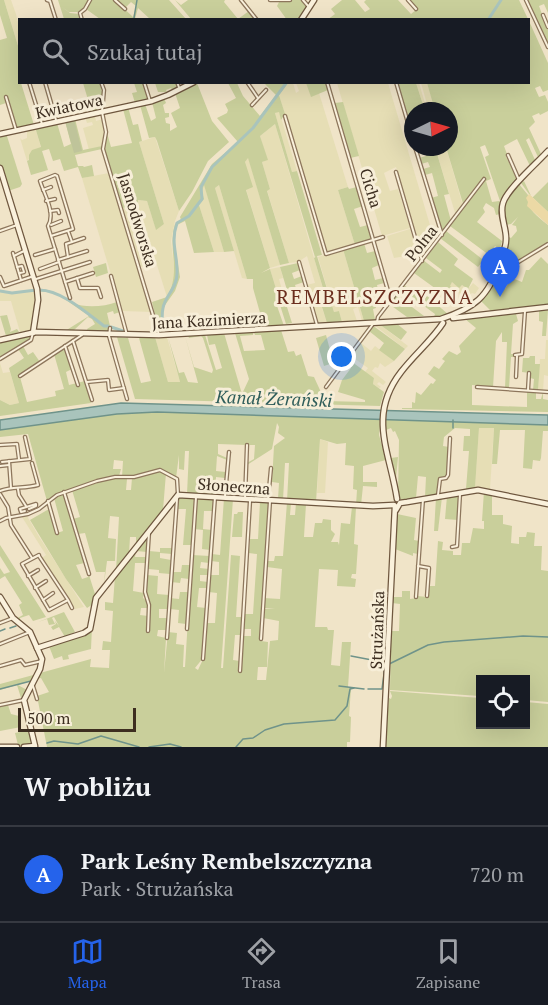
<!DOCTYPE html>
<html lang="pl">
<meta charset="utf-8">
<style>
:root{--surface:#171b24;--page:#20242c;--text:#f1f3f6;--muted:#9ea1a6;--line:#363941;--accent:#2563eb}
body{margin:0;font-family:"PT Serif",serif;background:var(--page);color:var(--text)}
.controls{position:absolute;right:18px;bottom:18px;display:grid;overflow:hidden;border-radius:0px;box-shadow:0 6px 24px #0002}
.controls button{width:54px;height:54px;display:grid;place-items:center;padding:0;border:0;border-bottom:2px solid var(--line);background:var(--surface);color:var(--text);font:30px sans-serif}
.compass{position:absolute;left:404px;top:102px;width:54px;height:54px;border-radius:50%;background:var(--surface);box-shadow:0 6px 24px #0002;rotate:85deg}
.scale{position:absolute;left:18px;bottom:15px;width:118px;box-sizing:border-box;padding-left:6px;border:3px solid #3d2e20;border-top:0;font-size:16px;line-height:21px;white-space:nowrap;color:#3d2e20;-webkit-text-stroke:4px #f7eed8;paint-order:stroke}
.you{position:absolute;left:342px;top:357px;width:21px;height:21px;margin:-15px;border:4px solid #fff;border-radius:50%;background:#1a73e8;box-shadow:0 0 0 9px #1a73e833}
.badge{display:grid;place-items:center;width:39px;height:39px;border-radius:50%;background:var(--accent);color:#fff;font-size:20px;font-weight:700}
.pin{position:absolute;translate:-50% -50px;filter:drop-shadow(0 2px 3px #0008)}
.pin::after{content:'';position:absolute;top:32px;width:21px;height:18px;background:inherit;clip-path:polygon(0 0,100% 0,50% 100%)}
.list{margin:0;padding:0;list-style:none}
h2{display:flex;justify-content:space-between;align-items:center;height:78px;margin:0;padding:0 24px;font-size:26px}
h2 small{font-size:20px;font-weight:400;color:var(--muted)}
.list li{display:grid;grid-template-columns:39px 1fr auto;gap:18px;align-items:center;box-sizing:border-box;height:96px;padding:0 24px;border-top:2px solid var(--line)}
.list b{display:block;font-size:22px;white-space:nowrap}
.list p{margin:0;font-size:20px;white-space:nowrap;color:var(--muted)}
.list em{font-size:20px;font-style:normal;color:var(--muted)}
.icon{flex:none;width:33px;height:33px;fill:none;stroke:currentColor;stroke-width:2;stroke-linecap:round;stroke-linejoin:round}
.map{position:relative;flex:none;width:548px;height:747px;overflow:hidden}
.search{position:absolute;background:var(--surface);box-shadow:0 6px 24px #0002;left:18px;right:18px;top:18px;height:66px;display:flex;align-items:center;gap:15px;box-sizing:border-box;padding:0 21px;border-radius:0px;color:var(--muted);font-size:22px}
.sheet{height:174px;background:var(--surface)}
nav{display:flex;justify-content:space-around;align-items:center;box-sizing:border-box;height:84px;border-top:2px solid var(--line);background:var(--surface);font-size:16px;color:var(--muted)}
nav a{display:grid;justify-items:center;gap:3px}
nav .on{color:var(--accent)}
.map>svg:first-child{display:block}
.farmland{fill:#e6deb5}
.green{fill:#c9cf9b}
.sand{fill:#ecd9a5}
.cemetery{fill:#bfc49a}
.water{fill:#a9c4bc;stroke:#6f938a;stroke-width:1.5}
.lines{fill:none;stroke-linecap:round;stroke-linejoin:round}
.stream{stroke:#6f938a;stroke-width:1.5}
.canal{stroke:#a9c4bc;stroke-width:3}
.street-casing{stroke:#8d765c;stroke-width:4.5}
.secondary-casing{stroke:#6f573f;stroke-width:7}
.street{stroke:#faf1dc;stroke-width:2}
.secondary{stroke:#faf1dc;stroke-width:4.5}
.labels{text-anchor:middle;dominant-baseline:central;stroke-width:6;stroke-linejoin:round;paint-order:stroke}
.street-label{font-size:16px;fill:#3d2e20;stroke:#f7eed8}
.water-label{font-size:18px;font-style:italic;fill:#2f5d5a;stroke:#f7eed8}
.quarter-label{font-size:20px;letter-spacing:1.5px;fill:#6b2e1e;stroke:#f7eed8}
</style>
<div class="map">
<svg width="548" height="747" viewBox="0 0 548 747">
<rect width="100%" height="100%" fill="#f0e4c8"/>
<g class="farmland">
<path d="M4 0H11L16 14 19 27V49Z"/>
<path d="M288 82 293 83 296 93 299 91 296 83 306 82 311 96 319 93 348 187 338 190 355 245 326 252 279 95Z"/>
<path d="M337 83H388L435 242 422 260 396 167 384 173 390 191 398 189 410 228 382 236Z"/>
<path d="M416 83H419L427 110 429 111 421 83H427L435 111H425Z"/>
<path d="M279 111 297 171 292 172 275 113Z"/>
<path d="M95 116 96 121 103 119 105 131 102 146 89 150 83 128 93 125 92 122 87 123 85 117Z"/>
<path d="M275 124 328 306 322 308 327 323 317 322 306 285 315 283 307 256 298 262 289 263 267 190 270 189 262 162 267 160 260 136Z"/>
<path d="M35 127 41 148 27 161 20 138 22 140 27 138V131L24 130Z"/>
<path d="M155 137 179 211 175 221 171 241 175 277 167 297 156 262 141 267 123 208 138 204 137 200 147 201 156 229 164 224 139 142Z"/>
<path d="M435 147H446L463 206 456 216Z"/>
<path d="M248 157 280 265 270 268 246 189 245 162Z"/>
<path d="M109 173 152 312 122 311 82 178Z"/>
<path d="M204 184 224 252H214L199 205 204 199 202 191Z"/>
<path d="M219 185 247 279 242 278 215 188Z"/>
<path d="M410 229 418 254 394 258 387 236Z"/>
<path d="M343 249 364 321H362L358 307 353 309 357 321 342 322 339 311 334 312 318 257Z"/>
<path d="M280 267 283 278 279 279 286 304 281 305 270 269Z"/>
<path d="M452 282 459 287 462 285 468 289 473 283 479 288 475 294 472 293 466 298 449 286Z"/>
<path d="M36 291 31 330 20 332 11 301H0V292L13 293Z"/>
<path d="M373 324H379L408 346 405 349Z"/>
<path d="M155 337H167L180 382H168Z"/>
<path d="M546 340H548V376L544 375 543 391 538 390 540 359H545Z"/>
<path d="M361 343 371 351 375 346 394 361 385 367 380 363 378 368 375 367 372 371 386 382 383 385 379 382 377 384 381 387 379 388 373 384 374 378 365 372 368 368 351 356Z"/>
<path d="M0 363 3 373 10 372 19 403 10 405 0 400Z"/>
<path d="M494 427 490 489 475 488 479 428Z"/>
<path d="M320 439 328 442 325 493H317Z"/>
<path d="M27 516 38 535 84 607 75 609 42 558 46 555 22 517Z"/>
</g>
<g class="green">
<path d="M0 0H4L19 49 20 82 21 83 34 125 17 129 6 95 4 96 6 103 0 105V40L7 38 0 15Z"/>
<path d="M58 0H89L85 8 80 12H69L62 7 70 13 79 14 82 20 64 19Z"/>
<path d="M90 0H115L133 17 136 6 131 2 125 8 117 0H169L186 19H150L138 8 135 19H100L86 9Z"/>
<path d="M175 0 181 5 188 0H225L224 2 238 19 249 11 256 19H191Z"/>
<path d="M278 0H303L308 6 300 19 287 20 277 6 279 2Z"/>
<path d="M342 0H355L365 12 370 9 364 2 366 0H398L411 14 417 9 409 0H519L528 19 327 20 335 14 331 9Z"/>
<path d="M527 0H548V13L544 4 539 6 548 30V46Z"/>
<path d="M529 21 548 63V90L543 92 540 86 535 88 539 97 545 95 548 102V111L540 115 539 113 532 116 535 122 529 128 541 154 538 157 529 138 526 140 535 160 530 166 517 139 504 146 507 154 506 157 518 178 508 189 500 201 485 157 489 155 485 145 480 147 491 179 486 181 492 202 499 201 501 203 500 214 496 215 494 208 486 203 483 208 485 212 477 222 502 241 500 249 495 246 489 255 450 226 464 207 446 147H449V111H435L427 83 528 82Z"/>
<path d="M83 83H100L104 100 100 111 92 113Z"/>
<path d="M134 83H143L149 100 135 103 132 93 137 92Z"/>
<path d="M155 83H177L179 89 172 90 171 88 166 90 167 92H158Z"/>
<path d="M197 83 212 121 229 142 208 161 192 192 179 211 157 141 155 137 149 138 140 105 145 104 151 121 156 118 152 102 164 98 166 103 163 105 165 113H169V117L165 118 166 123 170 124V131L177 127 171 113 180 108 175 93Z"/>
<path d="M228 83H237L243 96 260 116 276 95 265 84 288 83 279 95 285 114 281 120 279 112 275 113 292 172 297 171 322 255 317 256 334 312 339 311 342 322 327 323 322 307 328 305 314 258 317 256 315 257 275 124 260 136 268 160 262 162 270 189 267 191 289 263 280 265 248 158 245 162 253 187 246 190 270 268 261 273 270 269 281 305 286 304 292 323 286 324 280 305 277 306 284 326 264 327 253 288V279H247L219 185 215 188 234 251 224 252 204 185 202 191 204 199 199 205 214 252 194 253 185 221 177 225 174 240 180 277 175 291 163 308V326L159 332 152 302 167 297C182 270 167 250 175 224L181 220 180 217 212 164 238 142 217 118 227 113 228 110 225 104 236 98Z"/>
<path d="M306 83H326L328 90 311 97Z"/>
<path d="M397 83H416L425 111H413V120L409 122Z"/>
<path d="M343 102 359 156 350 158 334 105 335 103Z"/>
<path d="M128 107 133 125 138 124 142 141 139 142 164 224 156 230 147 201 138 200V204L123 208 103 149 107 133 111 147 132 143 123 109Z"/>
<path d="M75 119 83 150 102 146V149L75 155 78 166H83L84 167 92 165 94 176 82 178 78 167 64 171 60 159 53 161 49 149 42 151 48 170 31 175 27 161 29 160V155L32 150 41 147 35 127 57 123 64 147 71 144 65 121Z"/>
<path d="M6 133 22 184 20 187 8 191 0 164V135Z"/>
<path d="M424 147H435L449 194 444 195 451 221 442 232 431 198 438 196 432 173 425 175 423 169 430 167 428 162 421 164 419 158 426 156Z"/>
<path d="M524 181 532 198 548 182V212L529 194 521 183Z"/>
<path d="M519 184 528 195C527 210 536 215 548 225V243L502 272H498L507 236 511 238 517 231 516 226 512 225 518 217 511 224 505 225 504 204Z"/>
<path d="M348 187 349 189 357 187 363 206 354 209 360 227 368 225 372 238 355 245 338 190Z"/>
<path d="M446 231 495 269 494 271 482 262 478 267 440 238Z"/>
<path d="M438 242 458 259 454 265 473 279 468 289 462 285 459 288 452 282 450 286 458 292 455 296 446 290 443 294 414 273 423 260 440 273 442 270 426 258Z"/>
<path d="M364 243 367 253 375 251 379 265 372 268 375 280 383 278 384 283 377 285 378 290 371 292 376 308 373 309 375 320 364 321 343 249Z"/>
<path d="M541 257 548 264V305L493 313 480 300 487 295 495 281 505 289 512 278 522 282 526 270H529Z"/>
<path d="M106 263 108 273 96 277 93 267Z"/>
<path d="M298 263 300 270 292 273 294 279 302 276 304 282 295 285 298 295 291 297 289 290H287L280 267Z"/>
<path d="M404 285 423 300 427 296 449 315 434 317 435 314 401 289Z"/>
<path d="M39 289C54 289 60 297 73 303 84 308 104 307 117 302L120 312 114 314 113 311 107 313 110 326 108 332 88 331 87 329 95 324 92 319 88 317 74 330 65 331 89 316 56 293 38 291Z"/>
<path d="M396 295 424 316 407 317 389 304Z"/>
<path d="M548 310 546 336H542L543 322 539 321V311Z"/>
<path d="M516 314 518 321 513 324 511 354H515L514 357H511L509 388H505L507 342H502V332L496 341 493 387 472 385V405L527 407V391L536 392V399H541L543 392V399L548 400V412L402 409V408H412V402L415 403 416 392 421 395 431 383 433 384 436 380 428 374 434 366 439 369 445 361 442 359 449 351 457 355 461 352 459 346 476 328 465 319Z"/>
<path d="M7 315 11 329 10 332 17 329 19 332 6 336 0 316Z"/>
<path d="M396 323 407 332 401 340 379 324Z"/>
<path d="M372 325 405 349 394 361 379 350 384 343 369 331Z"/>
<path d="M281 330 288 352 294 351 296 356 301 354 308 376 314 377 325 401 365 402V400L338 392 342 380 351 368 345 363 348 359 374 378 373 384 384 392 380 406 135 399 117 337 128 338 141 383 151 381 139 338 155 337 168 382H180L168 337 179 373 184 372 188 382 198 383 185 336 194 367 212 373 213 370 203 338 201 336 189 338 188 336 205 335 216 370 222 368 215 344 209 345 207 335 224 333 242 394 249 379 235 333H253V335L240 336 244 351 265 350 261 335H255L254 332Z"/>
<path d="M31 335 32 338 0 358V341Z"/>
<path d="M326 335 333 361 338 360 340 367 336 372 333 363 324 366 316 338Z"/>
<path d="M23 346 28 355 33 352 40 362 18 377H20L27 402 56 396 55 391 64 389 54 354 65 348 72 369 66 372 69 385 85 381 91 403 0 416V400L10 405 19 403 9 368 24 358 18 349Z"/>
<path d="M530 356H535V364H540L538 390H533L534 379 530 378V373L522 372 523 358H529Z"/>
<path d="M157 412 381 419 379 435 386 460 363 466V482H377V487L363 486 361 505H356L357 490 353 489 354 466 345 465 346 443 337 444 320 439 316 502 287 501 289 463H285L283 500 278 499 279 483 272 482 274 446 285 438 278 433 279 427 277 423 272 449 247 465V463L254 459 255 445H248L247 442V445L218 444V454L227 458V460L217 456 216 471 226 472 225 478 216 477 215 496 187 494 189 451H185L184 470 179 469V455L176 478 162 470 134 476 122 477 123 461 114 460 113 469H121L119 476C104 475 60 492 47 501L28 434 0 437V430L117 414Z"/>
<path d="M383 419 548 425V431H543L541 458 540 461 533 460 532 469 523 468 525 430H500L497 464H492L494 428H479L475 488 466 489 469 451H463L464 436H470V429L455 428 444 437 443 446 449 447 447 475 446 477 439 478 438 495 425 497 426 477 418 476 416 498 401 500 398 497 399 440 395 431 393 432 391 428 386 430 391 458 398 457 396 478 386 446Z"/>
<path d="M160 471 166 473 163 510 136 544V537H130L129 554 116 571 119 517 110 516 108 538 116 539 115 561H107L104 584 105 572H96L85 533 78 534 73 519 80 517 72 490 111 479H127L126 490H131L132 478Z"/>
<path d="M484 491 492 492V515H503V524L512 526 511 543 519 544V537H526L527 532 535 533 534 546H542L541 570 548 571V702L526 700V680H480V696L390 690 391 631H399L400 604 392 603 393 597H402V591H410V599L417 598V596L428 597 429 586H435L438 541 443 542 442 550 453 551V555H461L462 543H470L473 528 484 529V521H482Z"/>
<path d="M64 493 84 563 76 565 82 579 88 577 89 575 95 594 93 604 87 608 66 579 30 520 49 509 57 533 63 531 54 498Z"/>
<path d="M459 494 458 520 445 519 447 496Z"/>
<path d="M180 496 195 497 191 545H183L186 509H177L178 498Z"/>
<path d="M442 497 438 531H434L436 498Z"/>
<path d="M196 498H214L213 511H204L203 529 212 530 210 550 202 549 203 530 194 529Z"/>
<path d="M224 498 233 499 221 668H223L231 555 240 556 236 617H243L241 635H235L233 660 240 661V673L243 636H251V629H244L245 614H253L257 554 249 553 250 539H258L260 502H269L260 636 261 641 268 642 267 667H258L257 680H266L270 641 278 640 279 621 263 618 264 609H275L264 608V598L280 599 282 569 267 567V561H274L275 556H283L287 502 291 503 290 515H295L296 503 306 504 304 537H313L315 523H322L323 519 331 520V530L335 534 331 542H338L339 545 341 523 350 524 352 507H356L354 544 358 545 356 574H352L351 578 356 579 355 587 337 586 338 570 319 569 315 627H327L328 630H334L331 665 340 666 342 642H351L348 687 351 688 349 716 351 717 350 742H347V747H47L37 696 49 692 41 678 36 679 40 673 91 659 90 667 109 668 110 650H102L103 641 111 642 113 611 105 610V602L113 603 115 576 148 536 147 552 136 551 135 557H147L146 563H135L133 591 144 593 143 598 148 602V608H141L140 615 148 616 149 634 150 603 146 597 147 575 158 576 157 594 169 595 168 609H159V618H167L166 630H158L157 636 166 638 164 673 168 632 177 633 176 644 184 645 183 667H185L192 555 210 556 209 563 201 562 200 568 209 569 208 575H200V581L208 582 207 588H199L197 607 206 608 203 658 195 668 198 670 205 655 207 623H215L217 593 209 592 210 575H219V562L211 561 212 554 220 555Z"/>
<path d="M238 512H243L242 537H232L234 514H237Z"/>
<path d="M397 514 416 518 414 540 419 541 418 554 413 553V556L395 549Z"/>
<path d="M0 545 46 617 33 621 29 615 20 618V622L16 619 23 615 19 605 22 603 5 576 0 579V568L4 574 10 572 0 556Z"/>
<path d="M160 548H172V554L160 553V558L171 560 170 574 159 573V570L148 569 149 551 160 552Z"/>
<path d="M182 565H190L189 579 181 578 180 583 171 582 172 572H181Z"/>
<path d="M180 592H188L186 624 178 623 179 610 170 609V598L179 599Z"/>
<path d="M64 612 75 632 65 637 59 627 53 630 51 627 56 624 55 621 59 626 54 617 52 618 55 624 49 625 47 619 38 622Z"/>
<path d="M92 627 91 649 68 655 69 659 63 660 62 656 54 659 49 646Z"/>
<path d="M37 674 33 680 18 685 27 690 21 698 17 685 0 690V684Z"/>
<path d="M390 691 480 698V724H526V702L548 704V747H384L389 698 391 699 392 696Z"/>
<path d="M8 705 11 714 19 716 21 727 0 731V706Z"/>
<path d="M29 730 32 742 31 745H18L15 733Z"/>
</g>
<path class="sand" d="M529 194 548 212V225L527 206 528 202 526 198Z"/>
<path class="cemetery" d="M74 119 82 151 74 153 65 121Z"/>
<path class="water" d="M121 403 548 415V425L157 412 117 414 0 430V420Z"/>
<g class="lines">
<g class="stream">
<path d="M134 18 137 0"/>
<path d="M453 420V428"/>
<path d="M10 628 16 626"/>
<path d="M0 631 5 629"/>
<path d="M351 656 372 660 384 666"/>
<path d="M385 666 428 645 444 642 523 636 548 637"/>
<path d="M339 686 364 689"/>
<path d="M0 689 31 681"/>
<path d="M368 689H382L385 666"/>
<path d="M47 743 54 741 78 744 101 736 139 747"/>
<path d="M149 747 170 744 181 747"/>
<path d="M236 747 243 739 253 738 265 730 284 724 335 720 347 706 350 689 354 688"/>
</g>
<g class="canal">
<path d="M488 20 501 0"/>
<path d="M38 290C60 289 87 313 104 326H108"/>
<path d="M0 291 12 293 36 290"/>
<path d="M111 327 126 332"/>
<path d="M159 331C164 323 161 317 163 308 165 296 177 288 177 274 178 255 170 243 177 223L189 216 202 199 201 187 212 167 253 128 287 82"/>
</g>
<g class="street-casing">
<g id="street">
<path d="M47 0 50 1 56 20"/>
<path d="M115 0 125 9"/>
<path d="M241 0 257 20"/>
<path d="M270 0H290"/>
<path d="M303 0 309 7"/>
<path d="M408 0 416 9"/>
<path d="M526 0 548 47"/>
<path d="M543 15 548 27"/>
<path d="M82 20 80 13 85 9 90 0"/>
<path d="M29 82 42 124"/>
<path d="M45 82 56 120"/>
<path d="M101 82 104 90 102 112 106 132 103 149 159 335"/>
<path d="M144 82 150 101"/>
<path d="M177 82 180 90"/>
<path d="M247 82 258 98"/>
<path d="M327 82 391 301"/>
<path d="M396 82 413 140"/>
<path d="M6 97 16 130"/>
<path d="M252 105 266 90"/>
<path d="M285 116 326 254 383 237"/>
<path d="M415 147 442 235"/>
<path d="M508 155 519 180"/>
<path d="M396 172 422 261"/>
<path d="M43 190 51 187"/>
<path d="M46 201 55 199"/>
<path d="M50 211 58 210 59 213"/>
<path d="M51 225 61 221"/>
<path d="M0 231 17 225"/>
<path d="M68 231 72 242"/>
<path d="M51 236 73 229 57 176 55 175 40 181C44 194 56 213 48 226L70 298"/>
<path d="M13 253 21 280"/>
<path d="M35 255 55 249"/>
<path d="M14 256 24 251"/>
<path d="M68 257 66 244 84 238"/>
<path d="M58 260 87 251"/>
<path d="M299 262 317 325"/>
<path d="M17 267 22 266 24 272 20 273"/>
<path d="M40 269 59 262"/>
<path d="M496 273 502 272 548 244"/>
<path d="M111 276 127 335"/>
<path d="M0 277 4 286 34 276"/>
<path d="M77 278 80 288H98L101 297"/>
<path d="M36 279 90 262"/>
<path d="M65 282 93 273"/>
<path d="M377 322 378 317 484 179"/>
<path d="M110 328 109 336 127 399"/>
<path d="M73 341 92 400"/>
<path d="M65 346 78 385"/>
<path d="M515 355 522 354 525 311"/>
<path d="M0 359 31 340 33 333"/>
<path d="M20 376 82 335"/>
<path d="M516 377 517 356"/>
<path d="M87 382 108 380 109 390 124 388"/>
<path d="M326 387 373 324"/>
<path d="M477 387 548 392"/>
<path d="M528 390 529 373"/>
<path d="M0 445 17 444 19 459"/>
<path d="M9 461 11 488"/>
<path d="M2 462 30 459 25 437"/>
<path d="M0 466 9 465"/>
<path d="M18 489 19 495 26 506"/>
<path d="M0 491C12 486 24 489 38 485L32 463"/>
<path d="M64 492 89 574"/>
<path d="M0 494 8 507 11 525 32 558"/>
<path d="M438 495 440 479 446 478 448 475 450 438"/>
<path d="M225 496 229 452"/>
<path d="M245 499 247 445"/>
<path d="M268 500 271 468"/>
<path d="M48 501 57 533"/>
<path d="M25 511 21 512 20 509 36 504V506L29 509"/>
<path d="M0 521 6 518 28 514 39 509 57 495 97 481 115 477H134L160 470 177 479 178 495"/>
<path d="M452 547 457 546 460 494"/>
<path d="M418 566 429 568 427 596"/>
<path d="M28 576 38 570"/>
<path d="M35 588 46 581"/>
<path d="M416 597 423 499"/>
<path d="M43 600 53 593"/>
<path d="M68 600 49 610 22 564 39 555V556L68 600 72 608"/>
<path d="M0 623 13 618"/>
<path d="M187 629 196 497"/>
<path d="M148 631 149 605 145 592 149 533"/>
<path d="M167 638 177 499"/>
<path d="M261 639 270 501"/>
<path d="M0 644 30 632"/>
<path d="M203 659 215 497"/>
<path d="M0 666 21 660 25 665 42 661"/>
<path d="M240 671 250 501"/>
<path d="M33 686 37 699"/>
<path d="M0 705 24 700"/>
</g>
</g>
<g class="secondary-casing">
<g id="secondary">
<path d="M301 20 314 0"/>
<path d="M0 134 152 101 168 95 194 82"/>
<path d="M0 168 37 289 38 300 33 333"/>
<path d="M453 318 548 307"/>
<path d="M0 340 36 332 159 335 441 319C474 308 488 298 500 262 502 255 506 248 506 240 507 228 499 216 503 203 507 189 537 163 548 151"/>
<path d="M397 499C390 452 367 416 401 372 414 355 432 340 443 323"/>
<path d="M396 510 400 503 407 502 478 490 548 504"/>
<path d="M0 597 13 618 30 632 42 659 40 669 24 700 35 746 24 747"/>
<path d="M37 648 84 633 90 629 96 598 178 495 373 506 394 505"/>
<path d="M0 747H17"/>
<path d="M383 747 395 506"/>
</g>
</g>
<use href="#street" class="street"/>
<use href="#secondary" class="secondary"/>
</g>
<g class="labels">
<g class="street-label">
<text transform="translate(69 106) rotate(-12)">Kwiatowa</text>
<text transform="translate(371 188) rotate(73)">Cicha</text>
<text transform="translate(138 220) rotate(73)">Jasnodworska</text>
<text transform="translate(421 243) rotate(-52)">Polna</text>
<text transform="translate(209 320) rotate(-3)">Jana Kazimierza</text>
<text transform="translate(234 486) rotate(4)">Słoneczna</text>
<text transform="translate(377 630) rotate(-88)">Strużańska</text>
</g>
<g class="water-label">
<text transform="translate(274 398) rotate(2)">Kanał Żerański</text>
</g>
<g class="quarter-label">
<text x="375" y="296">REMBELSZCZYZNA</text>
</g>
</g>
</svg>
<div class="controls">
<button><svg class="icon" aria-label="locate" viewBox="0 0 24 24"><circle cx="12" cy="12" r="6"/><path d="M12 2v4M12 18v4M2 12h4M18 12h4"/></svg></button>
</div>
<svg class="compass" viewBox="-18 -18 36 36"><path d="M0-13l5 13h-10z" fill="#e53935"/><path d="M0 13l5-13h-10z" fill="#9ea1a6"/></svg>
<div class="scale">500 m</div>
<div class="you"></div>
<div class="pin badge" style="left:500px;top:297px">A</div>
<div class="search"><svg class="icon" aria-label="search" viewBox="0 0 24 24"><circle cx="10" cy="10" r="6"/><path d="M15 15l6 6"/></svg>Szukaj tutaj</div>
</div>
<section class="sheet">
<h2>W pobliżu<small></small></h2>
<ul class="list">
<li><span class="badge">A</span><div><b>Park Leśny Rembelszczyzna</b><p>Park · Strużańska</p></div><em>720 m</em></li>
</ul>
</section>
<nav>
<a class="on"><svg class="icon" aria-label="map" viewBox="0 0 24 24"><path d="M3 6l6-2 6 2 6-2v14l-6 2-6-2-6 2zM9 4v14M15 6v14"/></svg>Mapa</a>
<a><svg class="icon" aria-label="directions" viewBox="0 0 24 24"><path d="M12 3l9 9-9 9-9-9zM9 14v-3h6M13 9l2 2-2 2"/></svg>Trasa</a>
<a><svg class="icon" aria-label="saved" viewBox="0 0 24 24"><path d="M7 4h10v16l-5-4-5 4z"/></svg>Zapisane</a>
</nav>
